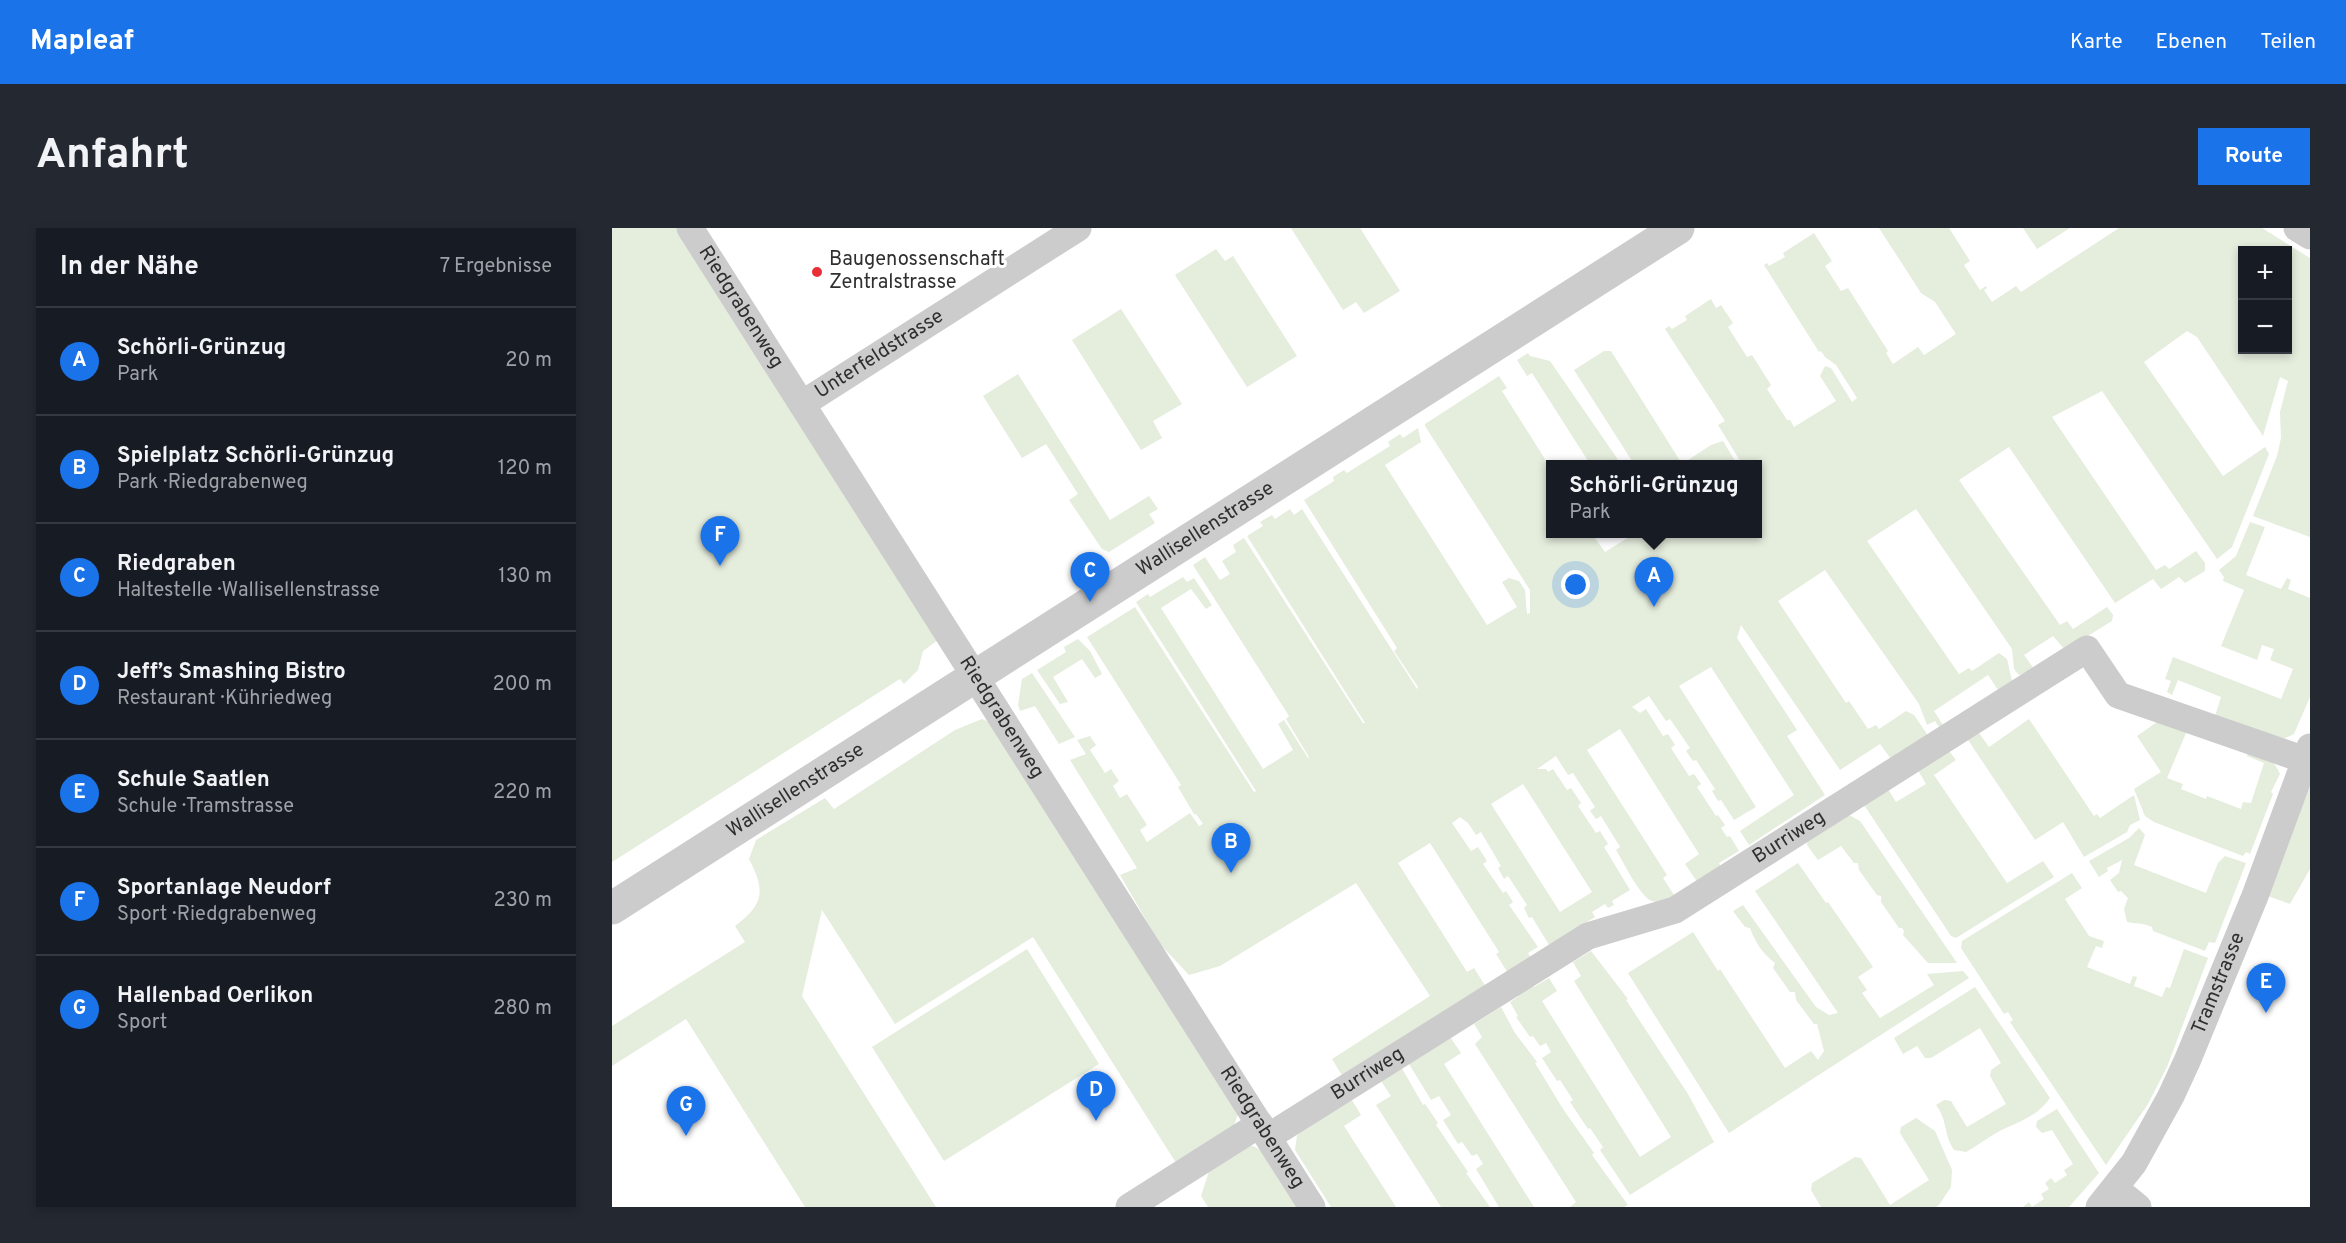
<!DOCTYPE html>
<html lang="de">
<meta charset="utf-8">
<style>
:root{--surface:#171b24;--page:#242831;--text:#f1f3f6;--muted:#9ea1a6;--line:#363941;--accent:#1a73e8}
body{margin:0;font-family:Overpass,sans-serif;background:var(--page);color:var(--text)}
.controls{position:absolute;right:18px;top:18px;display:grid;overflow:hidden;border-radius:0px;box-shadow:0 3px 9px #0003}
.controls button{width:54px;height:54px;display:grid;place-items:center;padding:0;border:0;border-bottom:2px solid var(--line);background:var(--surface);color:var(--text);font:30px sans-serif}
.you{position:absolute;left:964px;top:357px;width:21px;height:21px;margin:-15px;border:4px solid #fff;border-radius:50%;background:#1a73e8;box-shadow:0 0 0 9px #1a73e833}
.badge{display:grid;place-items:center;width:39px;height:39px;border-radius:50%;background:var(--accent);color:#fff;font-size:20px;font-weight:700}
.pin{position:absolute;translate:-50% -50px;filter:drop-shadow(0 2px 3px #0008)}
.pin::after{content:'';position:absolute;top:32px;width:21px;height:18px;background:inherit;clip-path:polygon(0 0,100% 0,50% 100%)}
.popup{position:absolute;left:934px;top:232px;width:216px;height:78px;box-sizing:border-box;display:grid;place-content:center;border-radius:0px;background:var(--surface);filter:drop-shadow(0 2px 4px #0005);font-size:20px;white-space:nowrap;color:var(--muted)}
.popup b{font-size:22px;color:var(--text)}
.popup::after{content:'';position:absolute;left:50%;top:100%;margin-left:-12px;border:12px solid transparent;border-top-color:var(--surface)}
.list{margin:0;padding:0;list-style:none}
h2{display:flex;justify-content:space-between;align-items:center;height:78px;margin:0;padding:0 24px;font-size:26px}
h2 small{font-size:20px;font-weight:400;color:var(--muted)}
.list li{display:grid;grid-template-columns:39px 1fr auto;gap:18px;align-items:center;box-sizing:border-box;height:108px;padding:0 24px;border-top:2px solid var(--line)}
.list b{display:block;font-size:22px;white-space:nowrap}
.list p{margin:0;font-size:20px;white-space:nowrap;color:var(--muted)}
.list em{font-size:20px;font-style:normal;color:var(--muted)}
.map{position:relative;flex:none;width:1698px;height:979px;overflow:hidden;border-radius:0px}
header{display:flex;align-items:center;gap:36px;box-sizing:border-box;height:84px;padding:0 30px;background:var(--accent);color:#fff}
header strong{font-size:28px}
nav{display:flex;gap:33px;margin-inline-start:auto;font-size:21px}
.intro{display:flex;align-items:center;justify-content:space-between;box-sizing:border-box;height:144px;padding:0 36px}
h1{margin:0;font-size:42px}
.button{padding:15px 27px;border-radius:0px;background:var(--accent);color:#fff;font-size:21px;font-weight:700}
main{display:flex;gap:36px;padding:0 36px}
aside{flex:1;background:var(--surface);border-radius:0px;box-shadow:0 3px 9px #0003}
.map>svg:first-child{display:block}
.green{fill:#e5eddd;fill-rule:evenodd}
.lines{fill:none;stroke-linecap:round;stroke-linejoin:round}
.minor{stroke:#ccc;stroke-width:27}
.tertiary{stroke:#ccc;stroke-width:33}
.poi-dot{fill:#e92e37;stroke:#fff;stroke-width:2}
.labels{text-anchor:middle;dominant-baseline:central;stroke-width:6;stroke-linejoin:round;paint-order:stroke}
.poi-label{font-size:20px;fill:#2f2f2f;stroke:#fff;text-anchor:start}
.street-label{font-size:20px;fill:#2f2f2f;stroke:#fff}
</style>
<header>
<strong>Mapleaf</strong>
<nav><a>Karte</a><a>Ebenen</a><a>Teilen</a></nav>
</header>
<div class="intro"><h1>Anfahrt</h1><a class="button">Route</a></div>
<main>
<aside>
<h2>In der Nähe<small>7 Ergebnisse</small></h2>
<ul class="list">
<li><span class="badge">A</span><div><b>Schörli-Grünzug</b><p>Park</p></div><em>20 m</em></li>
<li><span class="badge">B</span><div><b>Spielplatz Schörli-Grünzug</b><p>Park · Riedgrabenweg</p></div><em>120 m</em></li>
<li><span class="badge">C</span><div><b>Riedgraben</b><p>Haltestelle · Wallisellenstrasse</p></div><em>130 m</em></li>
<li><span class="badge">D</span><div><b>Jeff’s Smashing Bistro</b><p>Restaurant · Kühriedweg</p></div><em>200 m</em></li>
<li><span class="badge">E</span><div><b>Schule Saatlen</b><p>Schule · Tramstrasse</p></div><em>220 m</em></li>
<li><span class="badge">F</span><div><b>Sportanlage Neudorf</b><p>Sport · Riedgrabenweg</p></div><em>230 m</em></li>
<li><span class="badge">G</span><div><b>Hallenbad Oerlikon</b><p>Sport</p></div><em>280 m</em></li>
</ul>
</aside>
<div class="map">
<svg width="1698" height="979" viewBox="0 0 1698 979">
<rect width="100%" height="100%" fill="#fff"/>
<g class="green">
<path d="M0 0H65L326 412 311 423 306 442 292 456 288 451 0 634Z"/>
<path d="M679 0H748L788 63 752 85 744 74 731 82Z"/>
<path d="M1267 0H1337L1358 33 1352 37 1368 62 1374 58 1375 60 1372 62 1380 74 1404 58 1409 64 1507 0H1650L1698 30V309L1641 288 1665 228 1669 210 1668 184 1676 153 1668 149 1651 208 1585 109 1575 103 1532 134 1611 248 1653 219 1657 226 1620 319 1605 331 1490 163 1440 189 1544 342 1553 337 1557 341 1584 323 1593 335V343L1573 355 1567 349 1549 361 1541 351 1503 375 1397 219 1347 252 1448 397 1455 393 1461 401 1495 379 1501 387 1500 393 1453 422 1441 408 1412 427 1423 442 1407 447 1402 441 1400 421 1304 281 1255 313 1347 446 1357 440 1360 443 1387 425 1395 431 1400 453 1386 462 1376 447 1322 483 1331 497 1327 499 1323 493 1315 497 1307 476 1213 342 1166 373 1234 475 1237 473 1256 501 1264 497 1267 501 1294 483 1302 487 1317 509 1279 531 1268 516 1228 542 1129 397 1125 410 1185 502 1175 508 1213 567 1137 617 1128 603 1182 567 1099 439 1067 458 1144 579 1122 592 1109 572 1106 573 1100 563 1103 561 1084 532 1081 533 1074 523 1078 520 1058 491 1054 493 1037 468 1020 479 1028 485 1034 481 1051 508 1056 506 1063 517 1059 520 1077 548 1082 546 1089 556 1085 559 1104 588 1106 587 1113 597 1109 600 1115 609 1118 608 1127 623 1107 635 1109 640 1086 655 1073 636 1087 626 1008 501 975 522 1055 647 1051 650 1064 670C1057 672 1047 676 1040 673 1028 669 1011 633 1004 622L1008 619 989 588 984 591 978 583 983 579 961 545 956 547 944 528 925 541H934L936 544 941 541 955 562 959 560 969 575 966 578 984 605 988 603 996 616 992 619 1018 662 1000 673 1002 677 996 680 993 676 980 684 983 689 937 717 920 689 917 690 912 680 915 677 896 648 892 651 886 640 889 638 869 604 864 607 856 595 848 589 840 595 859 623 866 619 875 633 871 636 891 665 894 663 901 674 897 677 926 719 916 725 919 730 896 745 884 726 887 724 818 615 786 635 855 744 862 740 874 759 731 849 720 831 818 768 744 655 608 738 577 747 548 716 508 647 525 640 458 532 474 526 465 512 478 508 484 517 478 522 493 545 499 541 507 553 501 558 508 570 515 566 535 597 528 602 535 614 578 585 587 598 591 596 584 586H582L566 559 569 557 475 409 523 379 642 564 644 563 524 374 536 366 538 369 571 349 575 354 582 350 600 377 594 381 579 361 549 380 651 541 681 522 666 496 672 492 696 530 697 529 674 491 677 488 581 337 593 329 608 352 618 346 610 333 624 324 621 317 632 310 751 495H753L635 308 651 298 648 294 660 287 663 291 678 281 682 287 690 281 805 461 806 459 782 423 785 420 692 272 722 253 721 249 732 242 735 245 778 218 776 214 788 206 791 210 806 200 809 214 773 237 875 397 905 379 890 354 897 350 907 353 913 362 915 386 918 385V362L813 198V196L887 148 895 160 890 163 938 239V306H980L993 324 1022 306H1146V236H1130L1106 197 1113 193 1053 101 1057 98 1060 101 1075 92 1073 88 1099 71 1104 80 1109 77 1121 95 1116 99 1135 129 1140 127 1159 157 1155 161 1175 192H1178L1182 199 1224 173 1208 148 1213 138 1219 140 1240 174 1245 170 1224 137 1213 129 1209 123 1207 124 1152 37 1155 35 1157 38 1173 29 1171 25 1202 5 1220 33 1213 38 1229 63 1236 60 1276 123 1274 125 1281 136 1306 119 1312 127 1344 106 1323 74 1309 65ZM1630 22H1676V122H1630ZM911 556 980 664 948 684 879 576Z"/>
<path d="M1411 0H1458L1425 21Z"/>
<path d="M604 21 613 33 621 28 685 128 635 159 563 47Z"/>
<path d="M509 81 570 176 541 193 550 210 529 222 460 112Z"/>
<path d="M992 123H999L1070 236 1099 217 1111 213 1125 236H1022L962 142Z"/>
<path d="M916 125 918 128 938 133 1009 236H978L920 145 915 148 905 132Z"/>
<path d="M406 146 498 292 537 268 546 281 537 286 543 295 497 324 490 321 457 272 466 266 434 216 410 230 371 168Z"/>
<path d="M1638 294 1653 299 1634 347 1669 361 1675 350 1679 352 1676 361 1698 370V469L1682 506 1669 512 1603 488 1609 469 1566 452 1560 467 1555 464 1559 453 1553 451 1561 429 1669 471 1681 441 1658 432 1662 421 1650 417 1645 432 1609 418 1632 362 1611 353 1612 349 1607 342 1624 328Z"/>
<path d="M466 411 478 423 490 446 483 450 470 431 441 449 456 474 448 476 425 442 454 424 452 419Z"/>
<path d="M420 445 463 509 447 516 423 478 408 483 406 477 410 451Z"/>
<path d="M370 491 381 496 626 886 621 900 566 938 421 709 283 796 210 682 190 768 324 979H193L74 791 0 838V798L133 714 123 698C153 676 153 662 137 631L144 612 213 570 222 581 343 502Z"/>
<path d="M1417 491 1482 588 1485 586 1488 590 1522 567 1528 592 1518 597 1515 604 1472 629 1451 594 1423 612 1356 512 1367 505 1377 519Z"/>
<path d="M1545 494 1577 498 1555 550 1571 556 1569 561 1594 571 1595 568 1629 581 1631 574 1639 575 1652 535 1635 528 1637 523C1653 528 1661 530 1668 546L1659 564 1661 566 1638 626 1634 624 1631 628 1542 594 1533 588 1522 561 1549 544 1525 508Z"/>
<path d="M1335 520 1344 532 1322 547 1395 655 1431 633 1442 649 1344 710 1339 708 1252 577 1274 558 1284 574 1314 556 1304 539Z"/>
<path d="M1698 558V641L1678 676 1656 668Z"/>
<path d="M1237 587 1248 593 1345 735H1316L1291 707 1292 703 1290 700H1287L1269 674V668L1265 667 1247 642 1246 635H1242L1229 618 1206 632 1195 617 1196 608Z"/>
<path d="M1527 600 1533 607 1522 637 1594 665 1606 635 1613 628 1634 635 1603 715 1597 714 1593 723 1541 703 1540 699C1529 694 1524 696 1515 694L1512 681 1516 670 1509 663 1506 664 1498 652 1507 645 1510 632 1495 640 1496 643 1487 649 1477 633 1517 610Z"/>
<path d="M1186 635 1214 675 1216 674 1261 739 1246 749 1255 762 1250 765 1268 790 1322 757 1315 746 1351 743 1357 750 1117 905 1016 745 1081 704 1106 743 1108 741 1173 840 1199 823 1206 832 1212 823 1205 796H1202L1184 772 1183 764H1178L1161 740 1163 735C1151 726 1143 714 1138 700L1133 699 1121 683 1131 677 1204 779 1217 787 1226 785 1143 663Z"/>
<path d="M1460 645 1470 660 1453 671 1477 708 1492 713 1490 720 1484 718 1475 739 1518 756 1521 748 1525 749 1522 758 1550 769 1554 759 1558 760 1572 721 1596 730 1555 839 1536 876 1494 937 1398 794 1401 792 1396 784 1392 786 1349 720 1350 713Z"/>
<path d="M415 721 487 836 332 933 260 819Z"/>
<path d="M979 723 1016 771 1014 772 1076 866 1102 914 1018 967 988 922 991 919 978 900 976 901 958 874 961 872 948 852 945 853 930 830 939 824 934 815 928 818 921 808 918 809 904 789 906 788 898 774 907 768 904 763 918 754 922 759 937 750 945 763 930 773 1028 929 1059 909 962 753 969 748 961 734Z"/>
<path d="M1363 759 1438 870C1425 889 1406 894 1386 904 1375 910 1365 918 1354 924L1342 922C1331 905 1336 893 1324 877L1332 872 1339 873 1355 899 1394 876 1378 848 1379 842 1389 835 1368 800 1319 830H1313L1305 818 1291 826 1282 810Z"/>
<path d="M889 779 903 805 925 834 923 835 951 881 982 925 980 927 1016 977 1012 979H958L964 974 863 816 870 809 862 796Z"/>
<path d="M836 806 849 825 832 836 922 979H887L864 941 871 936 865 926 860 928 850 914 846 916 831 892 839 887 827 868 819 872 794 831Z"/>
<path d="M788 837 811 877 813 876 826 895 824 897 856 944 854 945 878 979H829L764 877 779 868 767 850Z"/>
<path d="M738 869 749 887 732 898 784 979H719L683 922 685 908 689 901Z"/>
<path d="M1445 881 1487 945 1457 979H1411L1417 974 1420 979 1432 971 1429 966 1437 961 1433 955 1439 950 1443 955 1455 947 1452 942 1461 936 1440 902 1430 905 1424 899 1425 893Z"/>
<path d="M1304 890 1323 903 1340 942 1339 959 1327 977 1324 979H1209L1199 962 1200 955 1243 929 1249 930 1278 977 1317 952 1288 905 1289 899Z"/>
<path d="M641 918 652 924 687 979H596L589 968 599 937 628 919Z"/>
</g>
<g class="lines">
<g class="minor">
<path id="s1" d="M78 0 700 979"/>
<path d="M1685 0 1698 8"/>
<path id="s2" d="M190 176 466 0"/>
<path id="s3" d="M656 909 976 708 1063 682 1475 421 1506 467 1693 532"/>
<path d="M1504 961 1526 979"/>
<path d="M517 979 648 896"/>
<path id="s4" d="M1487 979 1522 935 1559 868 1576 831 1643 668 1698 519"/>
</g>
<path class="tertiary" id="s5" d="M0 680 1066 0"/>
</g>
<circle class="poi-dot" cx="205" cy="44" r="6"/>
<g class="labels">
<g class="poi-label">
<text x="217" y="32">Baugenossenschaft<tspan x="217" dy="23">Zentralstrasse</tspan></text>
</g>
<g class="street-label">
<text stroke="none"><textPath href="#s1" startOffset="94">Riedgrabenweg</textPath></text>
<text stroke="none"><textPath href="#s2" startOffset="92">Unterfeldstrasse</textPath></text>
<text stroke="none"><textPath href="#s5" startOffset="704">Wallisellenstrasse</textPath></text>
<text stroke="none"><textPath href="#s1" startOffset="580">Riedgrabenweg</textPath></text>
<text stroke="none"><textPath href="#s5" startOffset="218">Wallisellenstrasse</textPath></text>
<text stroke="none"><textPath href="#s3" startOffset="604">Burriweg</textPath></text>
<text stroke="none"><textPath href="#s4" startOffset="255">Tramstrasse</textPath></text>
<text stroke="none"><textPath href="#s3" startOffset="118">Burriweg</textPath></text>
<text stroke="none"><textPath href="#s1" startOffset="1066">Riedgrabenweg</textPath></text>
</g>
</g>
</svg>
<div class="controls">
<button>+</button>
<button>−</button>
</div>
<div class="you"></div>
<div class="pin badge" style="left:1042px;top:379px">A</div>
<div class="popup"><b>Schörli-Grünzug</b>Park</div>
<div class="pin badge" style="left:619px;top:645px">B</div>
<div class="pin badge" style="left:478px;top:374px">C</div>
<div class="pin badge" style="left:484px;top:893px">D</div>
<div class="pin badge" style="left:1654px;top:785px">E</div>
<div class="pin badge" style="left:108px;top:338px">F</div>
<div class="pin badge" style="left:74px;top:908px">G</div>
</div>
</main>
